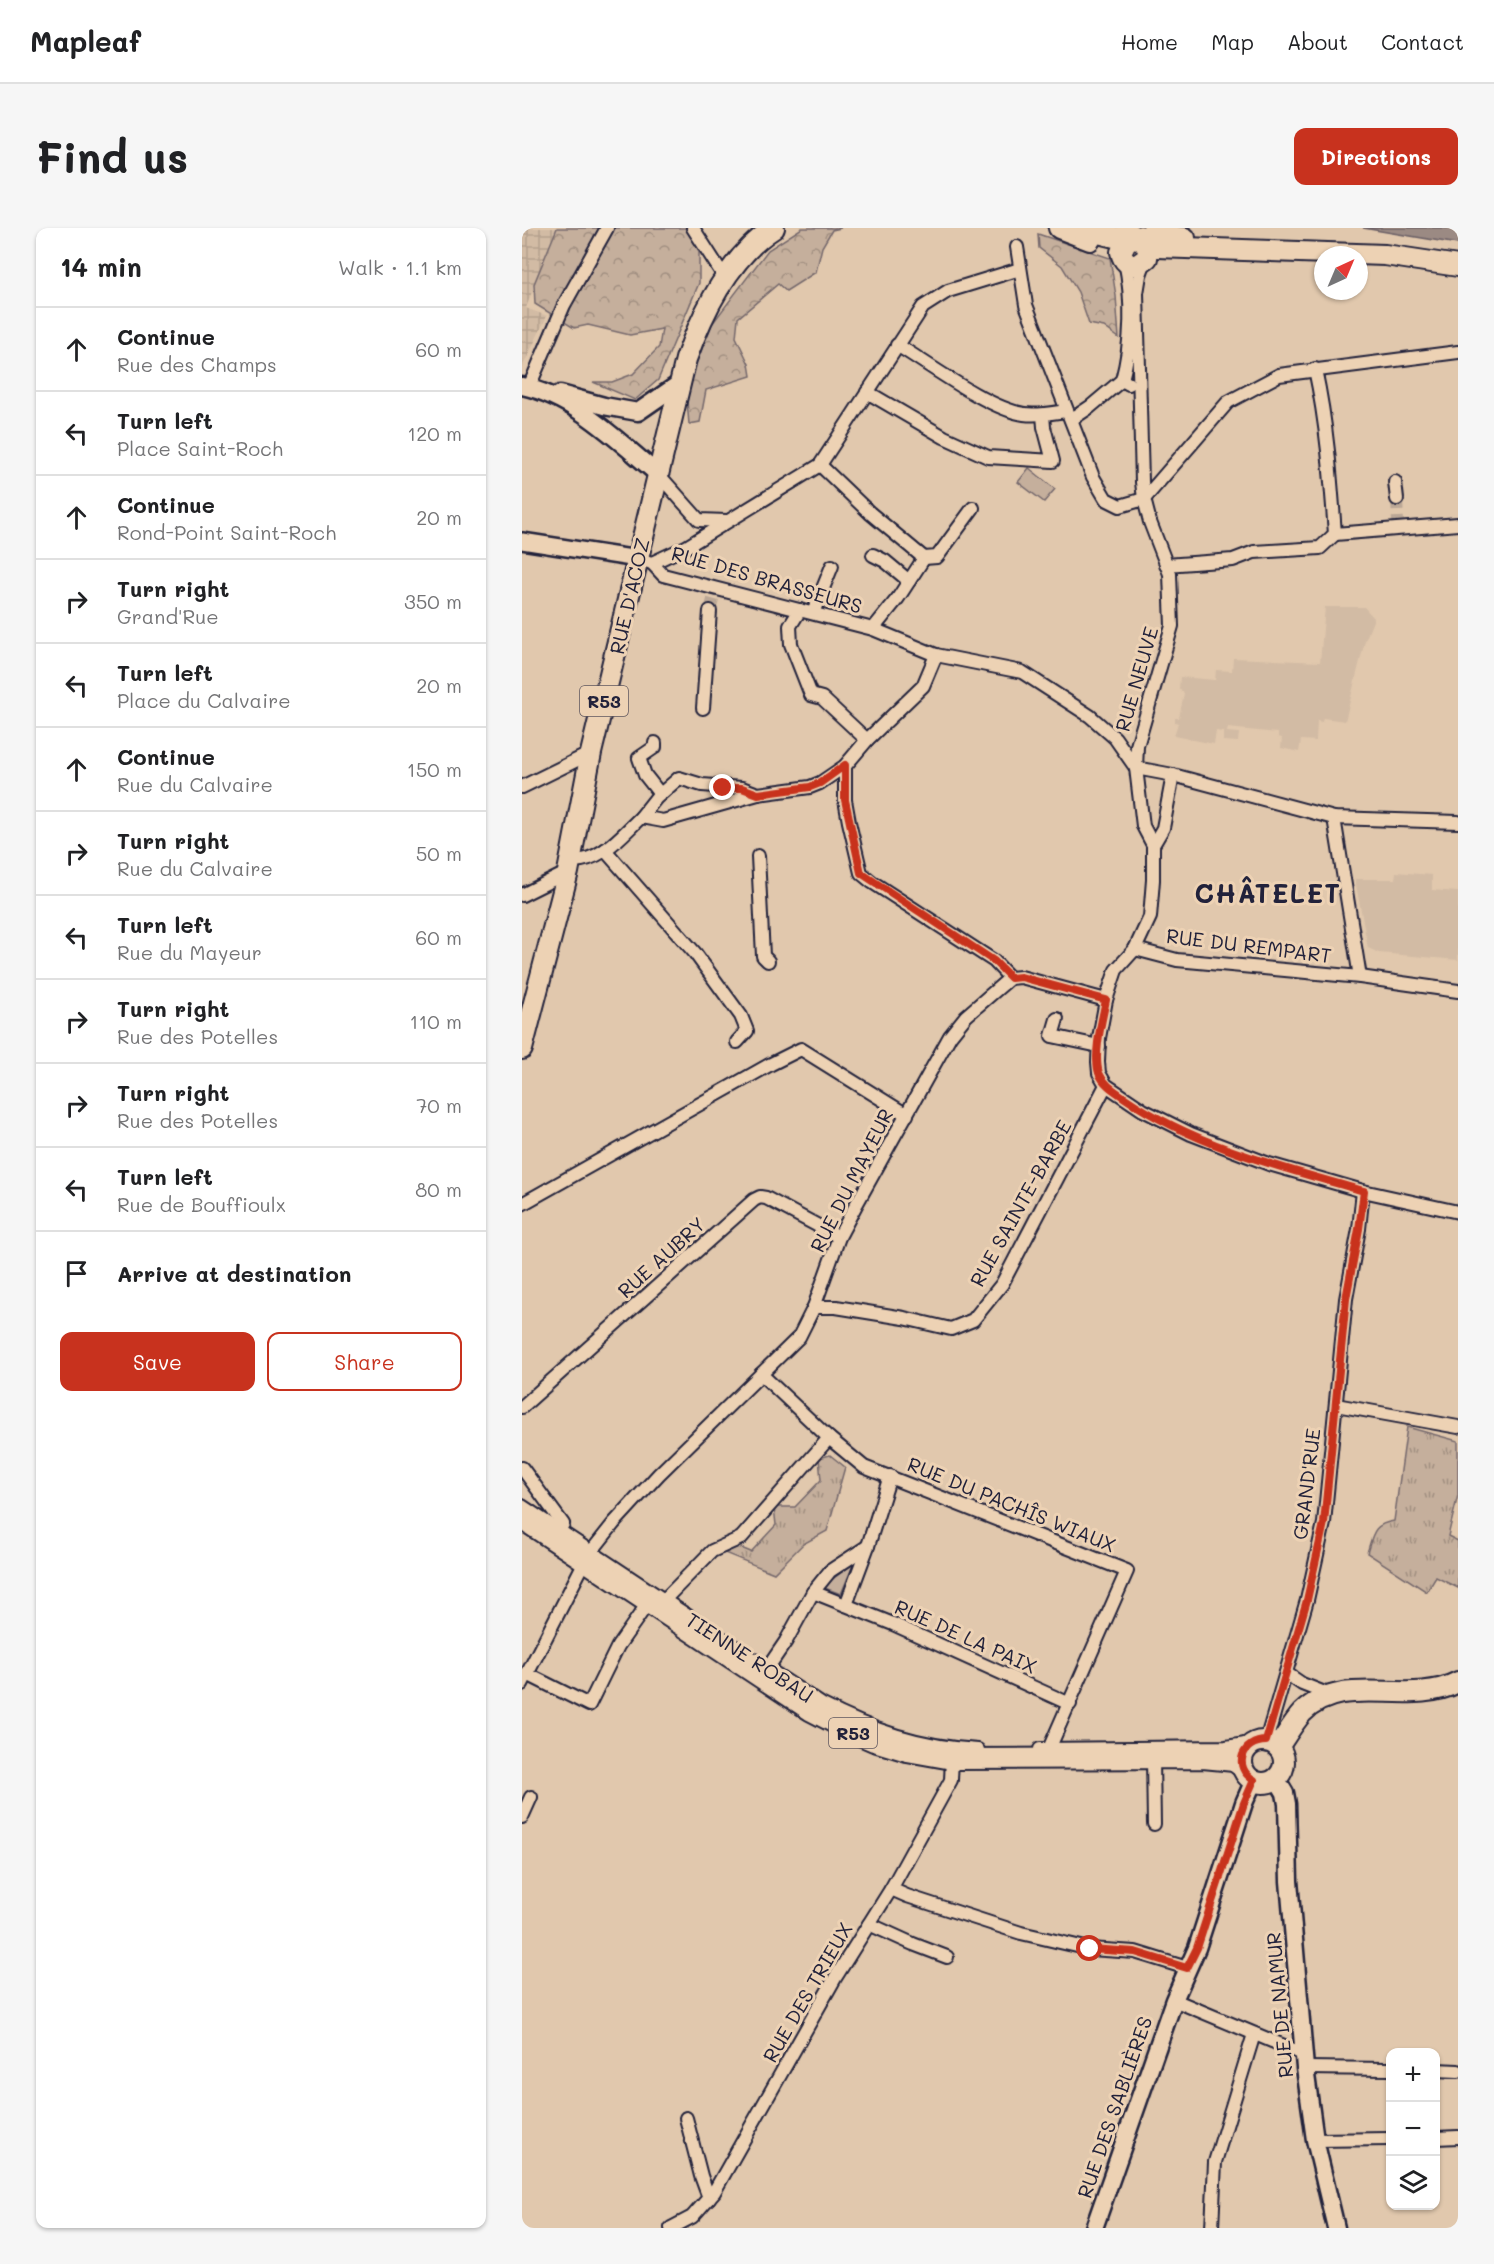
<!DOCTYPE html>
<meta charset="utf-8">
<style>
:root{--surface:#fff;--page:#f6f6f6;--text:#202124;--muted:#757577;--line:#e0e0e0;--accent:#c8321e}
body{margin:0;font-family:Mali,sans-serif;background:var(--page);color:var(--text)}
.controls{position:absolute;right:18px;bottom:18px;display:grid;overflow:hidden;border-radius:12px;box-shadow:0 2px 4px #0004}
.controls button{width:54px;height:54px;display:grid;place-items:center;padding:0;border:0;border-bottom:2px solid var(--line);background:var(--surface);color:var(--text);font:30px sans-serif}
.compass{position:absolute;left:792px;top:18px;width:54px;height:54px;border-radius:50%;background:var(--surface);box-shadow:0 2px 4px #0004;rotate:44deg}
.stop{position:absolute;width:18px;height:18px;margin:-14px;border:4px solid #c8321e;border-radius:50%;background:#fff}
.stop.end{background:#c8321e;border-color:#fff;box-shadow:0 2px 6px #0008}
.list{margin:0;padding:0;list-style:none}
h2{display:flex;justify-content:space-between;align-items:center;height:78px;margin:0;padding:0 24px;font-size:26px}
h2 small{font-size:20px;font-weight:400;color:var(--muted)}
.list li{display:grid;grid-template-columns:39px 1fr auto;gap:18px;align-items:center;box-sizing:border-box;height:84px;padding:0 24px;border-top:2px solid var(--line)}
.list b{display:block;font-size:22px;white-space:nowrap}
.list p{margin:0;font-size:20px;white-space:nowrap;color:var(--muted)}
.list em{font-size:20px;font-style:normal;color:var(--muted)}
.actions{display:flex;gap:12px;padding:18px 24px}
.actions a{flex:1;padding:14px 0;border:2px solid var(--accent);border-radius:12px;text-align:center;font-size:21px;color:var(--accent)}
.actions .main{background:var(--accent);color:#fff}
.icon{flex:none;width:33px;height:33px;fill:none;stroke:currentColor;stroke-width:2;stroke-linecap:round;stroke-linejoin:round}
.map{position:relative;flex:none;width:936px;height:2000px;overflow:hidden;border-radius:12px}
header{display:flex;align-items:center;gap:36px;box-sizing:border-box;height:84px;padding:0 30px;background:var(--surface);border-bottom:2px solid var(--line)}
header strong{font-size:28px}
nav{display:flex;gap:33px;margin-inline-start:auto;font-size:21px}
.intro{display:flex;align-items:center;justify-content:space-between;box-sizing:border-box;height:144px;padding:0 36px}
h1{margin:0;font-size:42px}
.button{padding:15px 27px;border-radius:12px;background:var(--accent);color:#fff;font-size:21px;font-weight:700}
main{display:flex;gap:36px;padding:0 36px}
aside{flex:1;background:var(--surface);border-radius:12px;box-shadow:0 2px 4px #0004}
.map>svg:first-child{display:block}
.built{fill:#d2bba4}
.industrial{fill:url(#industrial-grid)}
.forest{fill:url(#forest-crowns);stroke:#74686c;stroke-width:1.5}
.park{fill:url(#park-tufts);stroke:#74686c;stroke-width:1.5}
.pitch{fill:#c5af9c;stroke:#74686c;stroke-width:1.5}
.water{fill:#9b8a83;stroke:#6b6066;stroke-width:1.5}
.lines{fill:none;stroke-linecap:round;stroke-linejoin:round}
.minor-tunnel{stroke:#bba796;stroke-width:12;stroke-dasharray:12 6;stroke-linecap:butt}
.minor-casing{stroke:#22223b;stroke-width:16}
.tertiary-casing{stroke:#22223b;stroke-width:20}
.secondary-casing{stroke:#22223b;stroke-width:21}
.primary-casing{stroke:#22223b;stroke-width:24}
.minor{stroke:#edd2b4;stroke-width:12}
.tertiary{stroke:#edd2b4;stroke-width:15}
.secondary{stroke:#edd2b4;stroke-width:16}
.primary{stroke:#edd2b4;stroke-width:20}
.route{stroke:#c8321e;stroke-width:8}
.labels{text-anchor:middle;dominant-baseline:central;stroke-width:6;stroke-linejoin:round;paint-order:stroke}
.shield{fill:#edd2b4;stroke:#5f575f;stroke-width:1.5}
.shield-label{font-size:18px;font-weight:bold;fill:#22223b}
.street-label{font-size:20px;fill:#22223b;stroke:#edd2b4}
.district-label{font-size:26px;font-weight:bold;letter-spacing:1.5px;fill:#22223b;stroke:#edd2b4}
</style>
<header>
<strong>Mapleaf</strong>
<nav><a>Home</a><a>Map</a><a>About</a><a>Contact</a></nav>
</header>
<div class="intro"><h1>Find us</h1><a class="button">Directions</a></div>
<main>
<aside>
<h2>14 min<small>Walk · 1.1 km</small></h2>
<ul class="list">
<li><svg class="icon" aria-label="ahead" viewBox="0 0 24 24"><path d="M12 20V5M6 11l6-6 6 6"/></svg><div><b>Continue</b><p>Rue des Champs</p></div><em>60 m</em></li>
<li><svg class="icon" aria-label="left" viewBox="0 0 24 24"><path d="M17 20v-9H6M10 6l-5 5 5 5"/></svg><div><b>Turn left</b><p>Place Saint-Roch</p></div><em>120 m</em></li>
<li><svg class="icon" aria-label="ahead" viewBox="0 0 24 24"><path d="M12 20V5M6 11l6-6 6 6"/></svg><div><b>Continue</b><p>Rond-Point Saint-Roch</p></div><em>20 m</em></li>
<li><svg class="icon" aria-label="right" viewBox="0 0 24 24"><path d="M7 20v-9h11M14 6l5 5-5 5"/></svg><div><b>Turn right</b><p>Grand'Rue</p></div><em>350 m</em></li>
<li><svg class="icon" aria-label="left" viewBox="0 0 24 24"><path d="M17 20v-9H6M10 6l-5 5 5 5"/></svg><div><b>Turn left</b><p>Place du Calvaire</p></div><em>20 m</em></li>
<li><svg class="icon" aria-label="ahead" viewBox="0 0 24 24"><path d="M12 20V5M6 11l6-6 6 6"/></svg><div><b>Continue</b><p>Rue du Calvaire</p></div><em>150 m</em></li>
<li><svg class="icon" aria-label="right" viewBox="0 0 24 24"><path d="M7 20v-9h11M14 6l5 5-5 5"/></svg><div><b>Turn right</b><p>Rue du Calvaire</p></div><em>50 m</em></li>
<li><svg class="icon" aria-label="left" viewBox="0 0 24 24"><path d="M17 20v-9H6M10 6l-5 5 5 5"/></svg><div><b>Turn left</b><p>Rue du Mayeur</p></div><em>60 m</em></li>
<li><svg class="icon" aria-label="right" viewBox="0 0 24 24"><path d="M7 20v-9h11M14 6l5 5-5 5"/></svg><div><b>Turn right</b><p>Rue des Potelles</p></div><em>110 m</em></li>
<li><svg class="icon" aria-label="right" viewBox="0 0 24 24"><path d="M7 20v-9h11M14 6l5 5-5 5"/></svg><div><b>Turn right</b><p>Rue des Potelles</p></div><em>70 m</em></li>
<li><svg class="icon" aria-label="left" viewBox="0 0 24 24"><path d="M17 20v-9H6M10 6l-5 5 5 5"/></svg><div><b>Turn left</b><p>Rue de Bouffioulx</p></div><em>80 m</em></li>
<li><svg class="icon" aria-label="arrive" viewBox="0 0 24 24"><path d="M6 21V4h12l-3 4 3 4H6"/></svg><div><b>Arrive at destination</b></div></li>
</ul>
<div class="actions"><a class="main">Save</a><a>Share</a></div>
</aside>
<div class="map">
<svg width="936" height="2000" viewBox="0 0 936 2000">
<defs>
<pattern id="industrial-grid" width="8" height="8" patternUnits="userSpaceOnUse" patternTransform="scale(1.5)"><rect width="8" height="8" fill="#d2bba4"/><path d="M0 4h8M4 0v8" fill="none" stroke="#b4a08e"/></pattern>
<pattern id="forest-crowns" width="20" height="18" patternUnits="userSpaceOnUse" patternTransform="scale(1.5)"><rect width="20" height="18" fill="#c5af9c"/><path d="M2 6a3 3 0 1 1 6 0M12 15a3 3 0 1 1 6 0" fill="none" stroke="#a08e80"/></pattern>
<pattern id="park-tufts" width="24" height="20" patternUnits="userSpaceOnUse" patternTransform="scale(1.5)"><rect width="24" height="20" fill="#c5af9c"/><path d="M3 7l-1-3M5 7V3M7 7l1-3M15 17l-1-3M17 17v-4M19 17l1-3" fill="none" stroke="#a08e80"/></pattern>
</defs>
<rect width="100%" height="100%" fill="#e1c8ad"/>
<filter id="ink" filterUnits="userSpaceOnUse"><feTurbulence type="fractalNoise" baseFrequency=".0167" numOctaves="2"/><feDisplacementMap in="SourceGraphic" scale="12" xChannelSelector="R" yChannelSelector="G"/><feConvolveMatrix kernelMatrix="1 2 1 2 8 2 1 2 1" color-interpolation-filters="sRGB"/></filter>
<g filter="url(#ink)">
<g class="built">
<path d="M803 379H842L852 390 843 413 823 493 801 490 800 494 795 493 794 513 779 512 777 524 759 520 760 510 756 509V505L706 500 705 504 717 505 716 514 701 513V504L694 503 692 516 652 508 656 495 653 494V490H657L662 465 657 461 658 449 693 452 694 442 710 443 711 430 798 434Z"/>
<path d="M874 644 910 647V662L936 664V732L857 725 846 720 833 651H873Z"/>
</g>
<path class="industrial" d="M0 0H34L4 80 25 88 0 140Z"/>
<g class="forest">
<path d="M35 0H170L177 10V55L136 152 113 172 71 154H90L111 146 137 119 140 101 108 107 66 97 52 100 13 76 12 56Z"/>
<path d="M280 0H319L310 2 300 19 294 44 264 63 256 56 216 90 214 109 227 136 229 148 184 162 178 194 167 196 164 161 190 96 246 22Z"/>
<path d="M516 6 588 30 594 68 597 110 582 99 567 96 556 64 540 38 517 20Z"/>
</g>
<g class="park">
<path d="M885 1199 936 1213V1267L926 1308 936 1313V1360L914 1349 905 1364 845 1325C851 1306 851 1296 872 1293Z"/>
<path d="M308 1227 323 1239 305 1303 281 1316 252 1345 200 1324 212 1317 229 1324 254 1297 252 1279H273L299 1252 297 1230Z"/>
<path d="M332 1335 319 1366 300 1359Z"/>
</g>
<path class="pitch" d="M507 240 533 261 522 274 496 254Z"/>
<path class="water" d="M841 0H936V16Z"/>
<g class="lines">
<g class="minor-tunnel">
<path d="M875 271 876 295"/>
<path d="M188 383 193 364"/>
</g>
<g class="minor-casing">
<g id="minor">
<path d="M171 0 203 50"/>
<path d="M495 19 504 77 571 249 584 271 598 278 622 271"/>
<path d="M623 33 618 47 615 65 620 254 622 271 628 294 648 346 650 398 615 518 614 540 621 598 631 617V652L628 689 613 721 594 742 584 772 577 810 576 834 577 845 584 857 621 882 669 906 747 936 841 963 936 984"/>
<path d="M375 117C408 137 467 181 502 186 517 188 530 185 544 183"/>
<path d="M793 141C805 196 809 250 813 306"/>
<path d="M600 152C610 115 611 71 603 33"/>
<path d="M7 159 42 77 85 0"/>
<path d="M345 164 422 209 466 229 531 233 522 199 521 187"/>
<path d="M550 191 568 179 600 152 607 156"/>
<path d="M298 237 348 285 402 330"/>
<path d="M137 247 177 292 205 293"/>
<path d="M873 254 875 271"/>
<path d="M622 271 706 174 757 147 936 124"/>
<path d="M813 306 936 296"/>
<path d="M351 327 363 333 387 353"/>
<path d="M402 330 415 329 451 280"/>
<path d="M123 333 130 335 164 319 298 237 401 79 426 63 498 41"/>
<path d="M130 335 141 347 351 401 414 427 500 444 568 488 593 510 614 540"/>
<path d="M644 337 711 332 732 324 798 320 813 306"/>
<path d="M278 382 268 398 269 416 289 467 300 470 345 512"/>
<path d="M291 385 310 338"/>
<path d="M351 401 376 370 402 330"/>
<path d="M181 480 188 383"/>
<path d="M133 515V519L117 530 123 547 138 566"/>
<path d="M323 538V572L327 594 339 645 350 654 472 733 488 750"/>
<path d="M614 540 651 547 812 590 936 594"/>
<path d="M0 559 69 525"/>
<path d="M119 589 134 570 157 550 180 557 220 560 236 566 288 559 298 555 323 538 345 512 401 458 414 427"/>
<path d="M812 590 838 749"/>
<path d="M631 617 641 600 651 547"/>
<path d="M83 622 173 725 219 788 225 803 215 814"/>
<path d="M236 628 241 728 246 733"/>
<path d="M49 633C79 634 99 608 119 589L141 593 236 566"/>
<path d="M0 667 46 644"/>
<path d="M613 721 655 732 838 749 936 763"/>
<path d="M535 791 530 808 577 818"/>
<path d="M0 976 249 836 279 821 385 887"/>
<path d="M292 1079H314L382 1090 429 1101 451 1092 480 1056 584 857"/>
<path d="M239 1146 307 1210 342 1239 605 1343 527 1521"/>
<path d="M814 1177 936 1199"/>
<path d="M0 1179 232 972 238 969 244 970 317 1009"/>
<path d="M0 1240 41 1296 37 1303"/>
<path d="M0 1278 299 1476C349 1502 399 1519 456 1522"/>
<path d="M69 1324 92 1295 137 1246 277 1109 292 1079 317 1009 334 977 428 808 444 788 488 750 499 749 584 772"/>
<path d="M291 1364 371 1396 548 1476"/>
<path d="M142 1372 190 1323 219 1310 307 1210"/>
<path d="M324 1377 346 1318 368 1248"/>
<path d="M245 1441 264 1413 291 1364 308 1343 346 1318"/>
<path d="M764 1445 780 1456 808 1467"/>
<path d="M5 1446 67 1477 96 1418 126 1375"/>
<path d="M0 1456 63 1333"/>
<path d="M744 1513 785 1372 802 1295 824 1071 837 1001 841 963"/>
<path d="M518 1521 704 1519 730 1515"/>
<path d="M631 1530 632 1596"/>
<path d="M0 1589 9 1569"/>
<path d="M369 1661 385 1668 499 1705 568 1721 613 1724 665 1740"/>
<path d="M347 1696 391 1716 425 1729"/>
<path d="M652 1772 781 1826"/>
<path d="M783 1840 868 1841"/>
<path d="M914 1842 936 1843"/>
<path d="M164 1890 179 1948 187 1970"/>
<path d="M914 1910 936 1909"/>
<path d="M793 1912 868 1911"/>
<path d="M149 2000 170 1989 192 1964 313 1750 369 1661 429 1552 430 1531"/>
<path d="M690 2000 693 1934 732 1806"/>
</g>
</g>
<g class="tertiary-casing">
<path id="tertiary" d="M0 313 116 331"/>
</g>
<g class="secondary-casing">
<g id="secondary">
<path d="M0 158C53 169 96 213 137 247"/>
<path d="M38 166 82 178 116 184 158 155"/>
<path d="M754 1550 763 1565 765 1576 767 1653 783 1840 793 1912 814 2000"/>
<path d="M572 2000 652 1772 675 1720 722 1575 732 1552"/>
</g>
</g>
<g class="primary-casing">
<g id="primary">
<path d="M537 0 568 12"/>
<path d="M556 0 605 12 614 10 635 19 863 27 936 38"/>
<path d="M605 0V12L599 24C601 33 606 38 615 37L625 30 626 21 618 8"/>
<path d="M631 0 645 8 663 10"/>
<path d="M0 821 46 644 69 525 164 131C181 83 207 29 252 0"/>
<path d="M0 1291 288 1482 329 1503 352 1513 385 1523 430 1531 681 1530 712 1533 720 1539"/>
<circle cx="741" cy="1534" r="21"/>
<path d="M756 1519C764 1508 771 1495 780 1485 822 1443 886 1480 936 1454"/>
</g>
</g>
<use href="#minor" class="minor"/>
<use href="#tertiary" class="tertiary"/>
<use href="#secondary" class="secondary"/>
<use href="#primary" class="primary"/>
</g>
</g>
<g class="lines" filter="url(#ink)">
<path class="route" d="M201 560H220L236 566 288 559 298 555 323 537V572L339 645 472 733 489 750 499 749 584 772C580 792 571 826 577 845 582 857 593 863 603 870 673 918 761 940 842 963L837 1001 824 1071 802 1295 785 1372 744 1513C720 1513 710 1539 732 1552L722 1575 675 1720 665 1740 613 1724 568 1721"/>
</g>
<g class="labels">
<g class="shield">
<rect x="58" y="458" width="48" height="30" rx="4.5"/>
<rect x="307" y="1490" width="48" height="30" rx="4.5"/>
</g>
<g class="shield-label">
<text x="82" y="473">R53</text>
<text x="331" y="1505">R53</text>
</g>
<g class="street-label">
<text transform="translate(245 351) rotate(16)">RUE DES BRASSEURS</text>
<text transform="translate(107 368) rotate(-77)">RUE D'ACOZ</text>
<text transform="translate(614 451) rotate(-74)">RUE NEUVE</text>
<text transform="translate(727 717) rotate(7)">RUE DU REMPART</text>
<text transform="translate(329 952) rotate(-63)">RUE DU MAYEUR</text>
<text transform="translate(498 975) rotate(-61)">RUE SAINTE-BARBE</text>
<text transform="translate(139 1029) rotate(-42)">RUE AUBRY</text>
<text transform="translate(784 1256) rotate(-83)">GRAND'RUE</text>
<text transform="translate(490 1276) rotate(22)">RUE DU PACHÎS WIAUX</text>
<text transform="translate(444 1408) rotate(24)">RUE DE LA PAIX</text>
<text transform="translate(228 1429) rotate(33)">TIENNE ROBAU</text>
<text transform="translate(285 1764) rotate(-60)">RUE DES TRIEUX</text>
<text transform="translate(757 1777) rotate(-95)">RUE DE NAMUR</text>
<text transform="translate(592 1879) rotate(-71)">RUE DES SABLIÈRES</text>
</g>
<g class="district-label">
<text x="746" y="665">CHÂTELET</text>
</g>
</g>
</svg>
<div class="controls">
<button>+</button>
<button>−</button>
<button><svg class="icon" aria-label="layers" viewBox="0 0 24 24"><path d="M12 4l9 5-9 5-9-5zM3 14l9 5 9-5"/></svg></button>
</div>
<svg class="compass" viewBox="-18 -18 36 36"><path d="M0-13l5 13h-10z" fill="#e53935"/><path d="M0 13l5-13h-10z" fill="#757577"/></svg>
<div class="stop" style="left:568px;top:1721px"></div>
<div class="stop end" style="left:201px;top:560px"></div>
</div>
</main>
